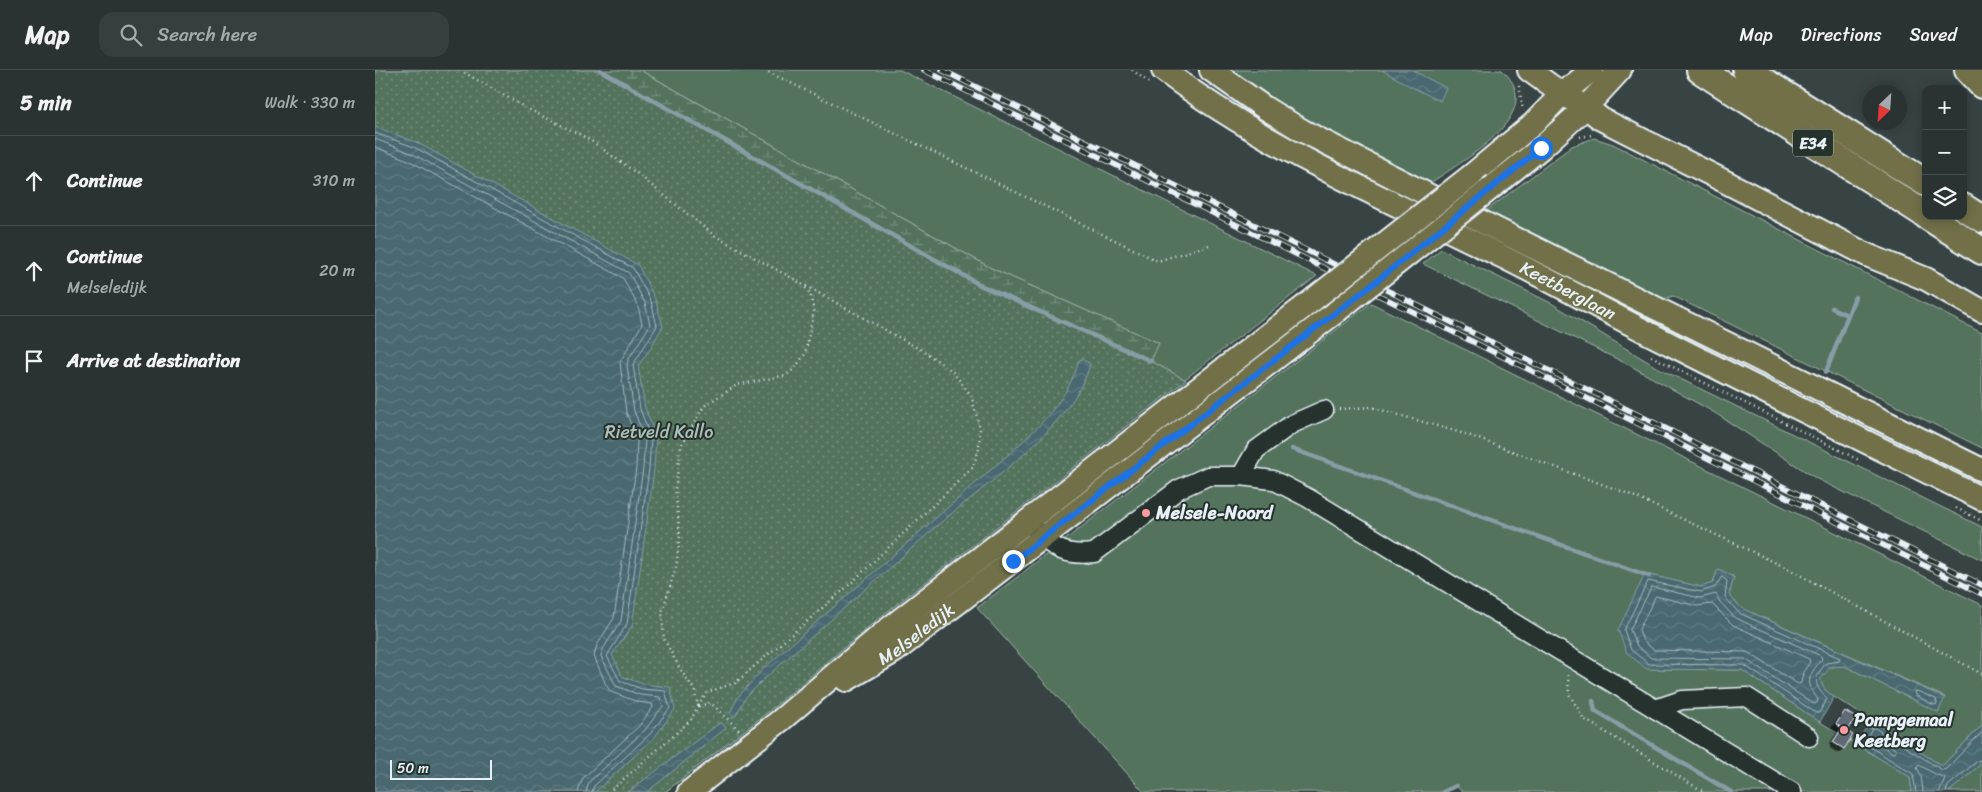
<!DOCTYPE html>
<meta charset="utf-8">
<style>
:root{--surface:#2a3232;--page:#363e3e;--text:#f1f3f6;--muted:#a5aaac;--line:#464d4d}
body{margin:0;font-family:Sriracha,sans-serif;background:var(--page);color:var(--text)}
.controls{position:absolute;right:15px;top:15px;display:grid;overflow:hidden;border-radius:10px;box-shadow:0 2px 12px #0003}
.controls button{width:45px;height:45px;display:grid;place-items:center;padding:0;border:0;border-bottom:1px solid var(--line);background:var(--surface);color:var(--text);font:25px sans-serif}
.compass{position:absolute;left:1487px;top:15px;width:45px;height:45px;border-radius:50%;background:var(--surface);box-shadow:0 2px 12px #0003;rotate:205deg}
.scale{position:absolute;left:15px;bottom:12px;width:102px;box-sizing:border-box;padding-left:5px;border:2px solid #e8f1f8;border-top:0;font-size:14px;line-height:18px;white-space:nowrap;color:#e8f1f8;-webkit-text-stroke:4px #26332d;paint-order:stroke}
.stop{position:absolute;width:15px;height:15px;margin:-11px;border:4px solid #1a73e8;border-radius:50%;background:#fff}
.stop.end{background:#1a73e8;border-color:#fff;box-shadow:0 1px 5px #0008}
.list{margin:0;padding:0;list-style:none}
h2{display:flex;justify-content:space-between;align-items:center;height:65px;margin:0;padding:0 20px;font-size:21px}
h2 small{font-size:16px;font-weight:400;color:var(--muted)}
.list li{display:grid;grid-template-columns:32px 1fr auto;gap:15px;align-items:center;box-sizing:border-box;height:90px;padding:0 20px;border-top:1px solid var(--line)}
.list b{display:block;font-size:19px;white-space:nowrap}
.list p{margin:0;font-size:16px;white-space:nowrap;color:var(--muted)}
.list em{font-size:16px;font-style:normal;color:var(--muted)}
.icon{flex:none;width:28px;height:28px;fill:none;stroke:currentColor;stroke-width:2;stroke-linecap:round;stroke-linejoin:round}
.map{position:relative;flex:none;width:1607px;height:722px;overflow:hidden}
header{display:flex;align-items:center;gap:30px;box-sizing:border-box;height:70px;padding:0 25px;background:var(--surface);border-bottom:1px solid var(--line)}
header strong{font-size:24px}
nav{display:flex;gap:28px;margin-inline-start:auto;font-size:18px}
.search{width:350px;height:45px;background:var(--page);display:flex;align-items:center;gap:12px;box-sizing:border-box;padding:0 18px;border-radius:15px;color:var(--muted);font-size:19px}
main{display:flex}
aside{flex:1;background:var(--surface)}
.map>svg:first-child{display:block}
.green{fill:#53735d;stroke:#9eb2aa}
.wetland{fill:url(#wetland-marsh);stroke:#9eb2aa}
.park{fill:url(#park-dots);stroke:#9eb2aa}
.water{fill:url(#water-waves);stroke:#889ea6}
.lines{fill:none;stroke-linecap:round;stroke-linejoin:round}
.shore{stroke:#a8bac1;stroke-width:1}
.stream{stroke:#889ea6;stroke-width:4.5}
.building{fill:#616976;stroke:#e8f1f8;filter:url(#shadow)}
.minor-casing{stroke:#e8f1f8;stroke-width:21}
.major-casing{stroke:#e8f1f8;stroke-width:26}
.highway-casing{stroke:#e8f1f8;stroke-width:30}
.path{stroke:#e8f1f8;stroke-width:2.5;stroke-dasharray:1 4;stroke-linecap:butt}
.minor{stroke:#26332d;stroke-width:18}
.major{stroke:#71704a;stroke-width:22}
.highway{stroke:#71704a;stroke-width:26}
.rail-casing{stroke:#e8f1f8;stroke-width:5.5}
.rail{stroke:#26332d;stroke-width:4;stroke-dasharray:11;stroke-linecap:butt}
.major-bridge-casing{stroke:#e8f1f8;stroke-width:26;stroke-linecap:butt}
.major-bridge{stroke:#71704a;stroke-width:22}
.route{stroke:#1a73e8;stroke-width:6}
.poi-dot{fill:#ff9aa2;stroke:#26332d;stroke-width:2}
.labels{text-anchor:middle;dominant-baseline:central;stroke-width:4;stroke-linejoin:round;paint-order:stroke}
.shield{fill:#26332d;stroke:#aeb8bb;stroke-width:1}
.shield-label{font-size:16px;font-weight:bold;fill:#e8f1f8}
.street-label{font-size:18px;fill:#e8f1f8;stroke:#26332d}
.park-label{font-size:18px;fill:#acbfba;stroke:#26332d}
.poi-label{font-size:18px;font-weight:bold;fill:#e8f1f8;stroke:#26332d;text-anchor:start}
</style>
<header>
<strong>Map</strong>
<div class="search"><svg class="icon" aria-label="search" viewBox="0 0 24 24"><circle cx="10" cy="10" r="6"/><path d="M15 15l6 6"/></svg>Search here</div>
<nav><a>Map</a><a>Directions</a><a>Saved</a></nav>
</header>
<main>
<aside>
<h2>5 min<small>Walk · 330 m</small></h2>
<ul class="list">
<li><svg class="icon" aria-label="ahead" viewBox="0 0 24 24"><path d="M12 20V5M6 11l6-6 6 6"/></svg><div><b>Continue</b></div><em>310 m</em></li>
<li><svg class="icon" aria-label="ahead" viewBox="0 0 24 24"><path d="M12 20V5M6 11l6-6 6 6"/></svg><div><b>Continue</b><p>Melseledijk</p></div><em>20 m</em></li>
<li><svg class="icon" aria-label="arrive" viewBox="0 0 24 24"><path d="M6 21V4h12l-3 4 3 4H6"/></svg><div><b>Arrive at destination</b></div></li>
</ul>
</aside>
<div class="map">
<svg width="1607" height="722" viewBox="0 0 1607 722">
<defs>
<pattern id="wetland-marsh" width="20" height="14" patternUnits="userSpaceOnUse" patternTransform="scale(1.25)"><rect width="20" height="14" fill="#53735d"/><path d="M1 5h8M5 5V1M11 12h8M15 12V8" fill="none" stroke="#748e7d"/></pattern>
<pattern id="park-dots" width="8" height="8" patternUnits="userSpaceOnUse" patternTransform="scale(1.25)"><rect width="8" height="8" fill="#53735d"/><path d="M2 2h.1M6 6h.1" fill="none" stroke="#748e7d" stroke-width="1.8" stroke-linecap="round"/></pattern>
<pattern id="water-waves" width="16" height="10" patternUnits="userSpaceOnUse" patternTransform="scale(1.25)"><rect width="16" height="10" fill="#48676f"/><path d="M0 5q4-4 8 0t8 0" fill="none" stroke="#627d84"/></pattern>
<filter id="shadow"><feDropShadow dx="-4.5" dy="4.5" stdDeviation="0" flood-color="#0009"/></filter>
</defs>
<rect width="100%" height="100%" fill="#384343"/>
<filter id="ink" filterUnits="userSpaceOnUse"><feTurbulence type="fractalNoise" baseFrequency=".02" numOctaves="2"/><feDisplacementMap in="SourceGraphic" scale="10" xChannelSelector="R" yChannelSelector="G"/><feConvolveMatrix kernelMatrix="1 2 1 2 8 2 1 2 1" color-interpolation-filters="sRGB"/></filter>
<g filter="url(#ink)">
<g class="green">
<path d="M0 0H225L607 216 775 291 783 273 616 198 265 0H525L942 206 503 549 397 639 290 722Z"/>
<path d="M851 0H1127C1176 44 1085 92 1054 114L933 53Z"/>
<path d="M1219 68 1238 74 1607 263V378L1298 226 1289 229 1107 144 1197 76Z"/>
<path d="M1066 179 1176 233 1283 298 1607 457V490L1442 409 1340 343 1254 295 1048 194Z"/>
<path d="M996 233 1607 535V655L1567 696 1459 627 1450 620 1445 610 1454 597 1470 596 1563 642 1570 627 1366 538 1354 525 1359 507 1343 499 1338 513 1326 517 1270 504 1272 599 1367 600 1445 652 1535 707 1537 722H1088L1081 716 1068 722H769L602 538Z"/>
<path d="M1607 693V722H1574Z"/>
</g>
<path class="wetland" d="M225 0H265L616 198 784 273 776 291 607 216Z"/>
<path class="park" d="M0 0H225L607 216 776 291 811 310 503 549 397 639 290 722H0Z"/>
<g class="water">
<path d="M1007 0H1037L1071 18 1065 31 1033 15Z"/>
<path d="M0 57 41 72 263 195 280 229 288 256 275 279 263 296 270 338 281 367 279 400 257 556 237 585 248 607 268 614 295 617 300 639 279 668 220 722H0Z"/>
<path d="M707 289 715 294C698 356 612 413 564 454 505 506 447 558 388 610L371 627 360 647 355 643 363 627 388 599 634 384C663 358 694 329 704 290Z"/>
<path d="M1343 499 1359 507 1354 525 1366 538 1570 628 1563 642 1470 596 1455 597 1445 610 1450 620 1459 627 1445 652 1367 600 1272 599 1252 583 1243 560 1270 504 1326 517 1338 513Z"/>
<path d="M1496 650 1567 696 1607 655V693L1574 722H1537L1535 707 1481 674Z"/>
<path d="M346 652 351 658 272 722H253Z"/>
</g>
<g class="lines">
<g class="shore">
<path d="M0 63 39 77 258 198 276 231 282 256 258 295 265 339 276 368 274 399 252 554 232 586 245 611 267 619 290 621 295 638 275 664 219 716 217 722"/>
<path d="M0 69 36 83 254 203 270 233 275 255 253 290 252 296 259 341 270 369 268 398 246 551 228 579 226 586 241 616 265 625 285 627 288 636 270 660 214 712 211 722"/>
<path d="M0 77 33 90 248 208 263 236 267 254 245 292 251 342 262 370 261 398 239 548 222 575 219 586 231 615 236 622 263 632 277 634 278 637 265 655 208 708 203 722"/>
<path d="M1347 507 1352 511 1350 527 1364 543 1465 588 1464 591 1451 593C1438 610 1438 613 1452 629L1444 643H1441L1369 595 1274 594 1256 580 1249 560 1273 511 1326 522 1340 517Z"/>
<path d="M1277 517 1325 528 1341 524 1345 532 1360 548 1446 586 1447 589C1434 605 1429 612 1443 629L1442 633 1439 634 1370 589 1276 588 1262 576 1255 560Z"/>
<path d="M1281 526 1322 536 1337 534 1358 555 1434 589 1435 592 1428 602 1426 613 1423 614 1372 582 1279 580 1268 571 1264 560Z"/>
<path d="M1542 621 1561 629 1562 634 1559 635 1540 625 1539 622Z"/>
<path d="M1498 667H1501L1520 679 1521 682 1518 683 1499 671Z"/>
<path d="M1541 722 1538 704 1489 673 1497 658H1500L1567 700 1571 699 1607 662"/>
<path d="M1548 722 1546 705 1542 698 1544 695 1562 705 1570 708 1564 722"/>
<path d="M1571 722 1573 716 1602 691 1607 690"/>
</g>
<g class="stream">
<path d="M225 0 607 216 776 291"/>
<path d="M1457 238 1472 245"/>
<path d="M1451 302 1480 227"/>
<path d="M917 379 1274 506"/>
<path d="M1218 631 1220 641 1356 722"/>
<path d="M1068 722 1081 716"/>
</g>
</g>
<path class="building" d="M1470 641 1481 648 1472 661 1478 665 1469 679 1458 672 1467 658 1461 654Z"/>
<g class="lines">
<g class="minor-casing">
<g id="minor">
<path d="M866 406 881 380 917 354 949 340"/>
<path d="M660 459C678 480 692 486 719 483L804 419 833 406H866L898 410 933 428 1417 722"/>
<path d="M1280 639 1307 630 1372 627 1434 667"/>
</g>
</g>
<g class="major-casing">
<g id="major">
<path id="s1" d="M788 0C892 79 1013 129 1130 188 1187 216 1242 248 1299 276 1401 328 1504 378 1607 429"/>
<path d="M836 0 890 38 928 61 1073 135 1607 400"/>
<path d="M1154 0 1187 24 1211 37 1226 49 1347 110 1492 185 1551 209 1607 241"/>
<path d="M1097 105 1158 54 1187 24 1217 0"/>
<path d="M1120 115 1166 78 1211 37 1245 0"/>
<path id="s2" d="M471 610 520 581 962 241"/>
<path d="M314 722 406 650 512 560 939 229"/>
</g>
</g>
<g class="highway-casing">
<g id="highway">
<path d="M1325 0 1551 145"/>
<path d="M1371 0 1551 113"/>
<path d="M1593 0 1607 15"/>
<path d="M1588 137 1607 149"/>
<path d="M1552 146 1607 181"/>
</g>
</g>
<g class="path">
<path d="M85 0 149 37 212 68 260 102 340 166 426 213 435 223 439 241 430 284 421 297 412 305 362 315 329 336 306 376 300 420 305 465 301 497 287 542 289 569 305 599 319 619 323 636 316 650 234 722"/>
<path d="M389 0 783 191 834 175"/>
<path d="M757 0 776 14"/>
<path d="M1144 16 1148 40"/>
<path d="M1205 67 1217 65"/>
<path d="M1276 286 1484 390"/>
<path d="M964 339 996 337 1090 364 1254 424 1412 498 1607 604"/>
<path d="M1581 438 1607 451"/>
<path d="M1193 605 1194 624 1209 649 1329 722"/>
<path d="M323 636 333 622 360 613 473 516 598 397 604 379 605 358 596 325 577 301 550 282 429 215"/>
<path d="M324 636 336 633 364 660"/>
</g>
<use href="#minor" class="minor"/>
<use href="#major" class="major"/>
<use href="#highway" class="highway"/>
<g class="rail-casing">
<g id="rail">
<path d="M549 0 1607 524"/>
<path d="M567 0 1607 515"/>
</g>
</g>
<use href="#rail" class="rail"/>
<g class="major-bridge-casing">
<g id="major-bridge">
<path d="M939 229 1097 105"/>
<path d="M962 241 1120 115"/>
</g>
</g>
<use href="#major-bridge" class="major-bridge"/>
</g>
</g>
<g class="lines" filter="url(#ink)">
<path class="route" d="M638 491 1003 210 1166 78"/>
</g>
<g class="poi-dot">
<circle cx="771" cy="443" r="5"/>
<circle cx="1469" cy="660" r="5"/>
</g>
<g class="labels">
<rect class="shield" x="1418" y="59.5" width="40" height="27" rx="4"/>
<g class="shield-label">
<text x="1438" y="73">E34</text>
</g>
<g class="street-label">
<text stroke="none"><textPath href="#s1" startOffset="462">Keetberglaan</textPath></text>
<text stroke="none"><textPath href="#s2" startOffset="84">Melseledijk</textPath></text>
</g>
<g class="park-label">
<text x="284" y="362">Rietveld Kallo</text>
</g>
<g class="poi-label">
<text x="781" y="443">Melsele-Noord</text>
<text x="1479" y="650">Pompgemaal<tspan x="1479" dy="21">Keetberg</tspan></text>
</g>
</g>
</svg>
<div class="controls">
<button>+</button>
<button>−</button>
<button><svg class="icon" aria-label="layers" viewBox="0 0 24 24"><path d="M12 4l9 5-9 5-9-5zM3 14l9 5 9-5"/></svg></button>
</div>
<svg class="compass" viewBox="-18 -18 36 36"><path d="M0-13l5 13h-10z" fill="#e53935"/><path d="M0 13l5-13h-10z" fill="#a5aaac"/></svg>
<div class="scale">50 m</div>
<div class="stop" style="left:1166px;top:78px"></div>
<div class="stop end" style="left:638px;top:491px"></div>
</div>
</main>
